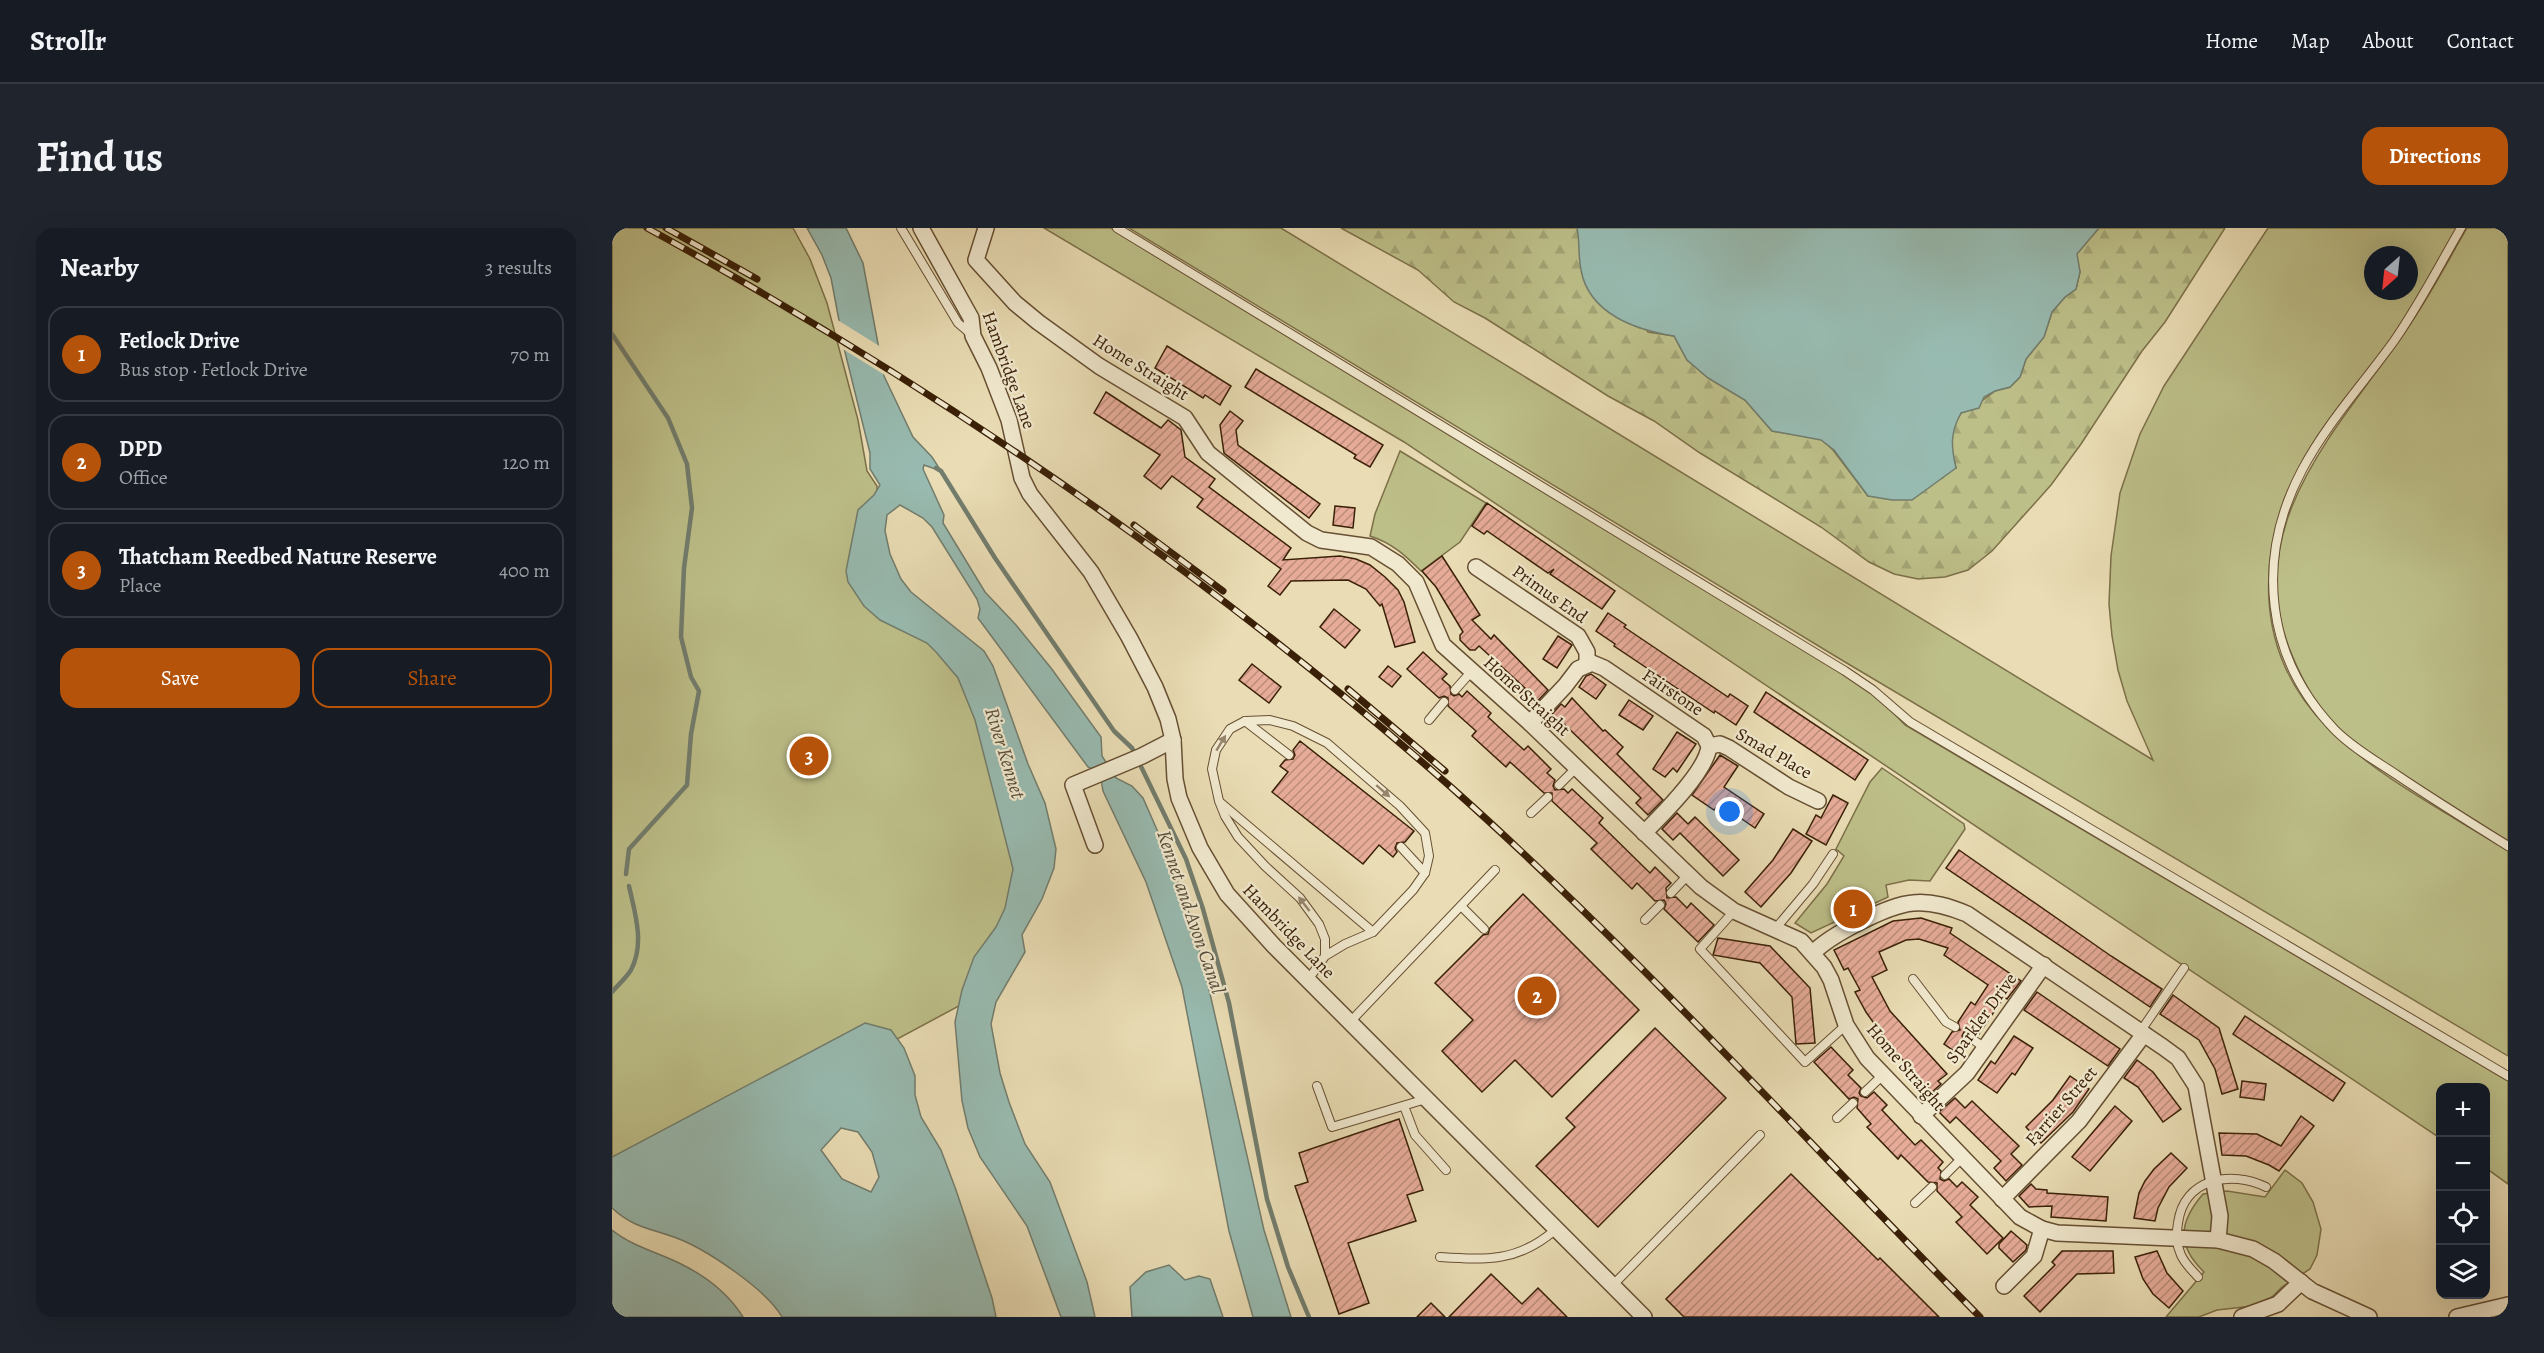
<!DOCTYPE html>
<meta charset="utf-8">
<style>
:root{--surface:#171b24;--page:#20242c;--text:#f1f3f6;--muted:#9ea1a6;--line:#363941;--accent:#b45309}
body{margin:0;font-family:Alegreya,serif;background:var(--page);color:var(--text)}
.controls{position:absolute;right:18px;bottom:18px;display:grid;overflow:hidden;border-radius:12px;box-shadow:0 6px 24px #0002}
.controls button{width:54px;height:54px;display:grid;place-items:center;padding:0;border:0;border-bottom:2px solid var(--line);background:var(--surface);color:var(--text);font:30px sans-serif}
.compass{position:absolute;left:1752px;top:18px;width:54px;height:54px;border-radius:50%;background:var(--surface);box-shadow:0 6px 24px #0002;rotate:207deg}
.you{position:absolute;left:1118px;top:584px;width:21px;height:21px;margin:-15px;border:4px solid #fff;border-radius:50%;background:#1a73e8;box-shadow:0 0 0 9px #1a73e833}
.badge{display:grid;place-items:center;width:39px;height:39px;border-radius:50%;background:var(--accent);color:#fff;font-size:20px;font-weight:700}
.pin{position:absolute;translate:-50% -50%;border:3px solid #fff;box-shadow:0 2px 6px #0006}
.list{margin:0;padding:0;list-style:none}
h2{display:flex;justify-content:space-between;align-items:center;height:78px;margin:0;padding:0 24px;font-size:26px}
h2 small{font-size:20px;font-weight:400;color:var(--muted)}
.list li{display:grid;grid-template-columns:39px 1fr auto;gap:18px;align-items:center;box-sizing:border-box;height:96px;margin:0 12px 12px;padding:0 12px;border:2px solid var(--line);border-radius:18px}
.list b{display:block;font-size:22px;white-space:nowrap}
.list p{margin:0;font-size:20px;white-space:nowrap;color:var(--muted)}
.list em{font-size:20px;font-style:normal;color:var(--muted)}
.actions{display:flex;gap:12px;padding:18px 24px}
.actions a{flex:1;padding:14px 0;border:2px solid var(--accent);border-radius:18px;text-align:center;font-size:21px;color:var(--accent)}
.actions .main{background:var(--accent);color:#fff}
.icon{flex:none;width:33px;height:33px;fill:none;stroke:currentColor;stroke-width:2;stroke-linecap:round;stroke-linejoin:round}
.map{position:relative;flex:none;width:1896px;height:1089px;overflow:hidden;border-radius:18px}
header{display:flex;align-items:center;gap:36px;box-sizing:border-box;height:84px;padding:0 30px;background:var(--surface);border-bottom:2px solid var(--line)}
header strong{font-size:28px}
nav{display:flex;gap:33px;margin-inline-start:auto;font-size:21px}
.intro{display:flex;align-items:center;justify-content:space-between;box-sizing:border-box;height:144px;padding:0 36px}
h1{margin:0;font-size:42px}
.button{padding:15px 27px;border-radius:18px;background:var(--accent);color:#fff;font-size:21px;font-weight:700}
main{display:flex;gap:36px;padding:0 36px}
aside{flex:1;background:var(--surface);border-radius:18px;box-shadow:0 6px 24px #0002}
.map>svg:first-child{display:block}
.green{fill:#bdbf89;stroke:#7c7048;stroke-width:1.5;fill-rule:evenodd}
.forest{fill:url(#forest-firs);stroke:#7c7048;stroke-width:1.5}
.water{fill:#98bbb1;stroke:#727d6d;stroke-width:1.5;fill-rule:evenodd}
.pier{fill:#eaddb5}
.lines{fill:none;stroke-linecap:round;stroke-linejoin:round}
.stream{stroke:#727d6d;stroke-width:4.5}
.building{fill:url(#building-hatch);stroke:#3a2007;stroke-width:1.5}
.lane-casing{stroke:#664f32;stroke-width:10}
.street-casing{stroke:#664f32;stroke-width:18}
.lane{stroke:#f1e9cf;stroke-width:8}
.street{stroke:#f1e9cf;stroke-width:15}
.rail-casing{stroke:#3a2007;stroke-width:7}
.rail{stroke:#f1e9cf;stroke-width:4.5;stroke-dasharray:14;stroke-linecap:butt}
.oneway{fill:#96846b}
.labels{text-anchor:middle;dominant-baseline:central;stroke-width:4.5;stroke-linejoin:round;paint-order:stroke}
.street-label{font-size:18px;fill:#3a2007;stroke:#f1e9cf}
.water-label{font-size:20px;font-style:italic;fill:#564e3a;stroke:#f1e9cf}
</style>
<header>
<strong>Strollr</strong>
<nav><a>Home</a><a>Map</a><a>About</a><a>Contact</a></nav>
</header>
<div class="intro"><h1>Find us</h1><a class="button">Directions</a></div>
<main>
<aside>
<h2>Nearby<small>3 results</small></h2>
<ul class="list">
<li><span class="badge">1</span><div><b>Fetlock Drive</b><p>Bus stop · Fetlock Drive</p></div><em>70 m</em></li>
<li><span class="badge">2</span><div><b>DPD</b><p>Office</p></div><em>120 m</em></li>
<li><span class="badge">3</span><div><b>Thatcham Reedbed Nature Reserve</b><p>Place</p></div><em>400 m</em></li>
</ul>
<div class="actions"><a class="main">Save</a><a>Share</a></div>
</aside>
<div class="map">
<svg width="1896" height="1089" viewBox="0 0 1896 1089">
<defs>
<pattern id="forest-firs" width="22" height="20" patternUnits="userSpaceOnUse" patternTransform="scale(1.5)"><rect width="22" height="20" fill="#bdbf89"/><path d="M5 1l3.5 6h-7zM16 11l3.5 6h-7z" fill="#a3a475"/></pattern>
<pattern id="building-hatch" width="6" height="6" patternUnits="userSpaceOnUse" patternTransform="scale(1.5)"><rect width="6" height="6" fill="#e7ac99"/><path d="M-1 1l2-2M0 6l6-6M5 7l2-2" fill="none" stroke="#bc8c7b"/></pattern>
</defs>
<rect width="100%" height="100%" fill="#eaddb5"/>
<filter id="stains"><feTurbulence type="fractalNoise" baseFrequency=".00333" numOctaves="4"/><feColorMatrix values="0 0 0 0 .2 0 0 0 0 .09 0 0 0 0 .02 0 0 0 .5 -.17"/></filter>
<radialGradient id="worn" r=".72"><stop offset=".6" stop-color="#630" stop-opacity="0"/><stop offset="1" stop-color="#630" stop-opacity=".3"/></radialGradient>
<g class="green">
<path d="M0 0H181L198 31 215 75 246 192 255 243 265 258V275L257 320 356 430 417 603 371 765 0 964Z"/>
<path d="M432 0H499L1212 434 1264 467 1293 497 1896 853V956L1874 940V860H1828V910L792 214Z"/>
<path d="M517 0H669L1541 532 1515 473 1506 442 1500 408 1497 376 1499 328 1508 265 1528 206 1552 158 1656 0H1845C1826 33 1809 66 1788 98 1757 143 1719 182 1692 230 1643 319 1639 425 1717 501 1768 551 1836 585 1896 623V828L1233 434ZM1761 27H1797V63H1761Z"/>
<path d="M1855 0H1896V613C1860 590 1824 568 1788 545 1768 532 1746 519 1729 503 1707 482 1691 454 1680 427 1628 305 1718 209 1784 117 1811 80 1832 40 1855 0Z"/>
<path d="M788 223 874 275 848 314 809 343C793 327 780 315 758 308L763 286Z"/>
<path d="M1270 540 1352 596 1353 601 1318 653 1297 652 1274 657 1276 669 1199 705 1183 695 1215 656 1232 628 1224 621 1258 554Z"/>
<path d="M1673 942 1690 955 1701 974 1709 1001 1705 1027 1698 1041 1670 1059 1660 1069 1641 1078 1605 1082 1587 1089H1554L1592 1044C1564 1017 1567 994 1591 966L1615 963 1653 969Z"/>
</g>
<path class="forest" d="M729 0H965L1036 104 1062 108 1075 132 1096 150 1133 172 1160 203 1209 211 1221 222 1256 268 1344 240 1339 217 1341 200 1349 185 1360 180 1383 163 1398 159 1408 149 1414 131 1432 109 1440 84 1453 69 1464 61 1468 44 1464 26 1487 0H1613L1553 94 1530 123 1469 216 1439 257 1380 323 1356 342 1333 349 1306 351 1282 346 1257 334 1209 299 1088 225 1042 193 996 168 873 90 842 74 806 42Z"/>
<g class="water">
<path d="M195 0H234L251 35 272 148 301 209 320 229 329 243 312 237 311 241 332 287 331 295 373 364 404 397 439 440 489 509 490 528 504 550 520 558 531 570 553 620 576 682 591 735 652 1002 679 1089H641L617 1003 570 759 534 654 491 563 488 545 476 539 366 390 368 381 365 371 320 299 311 290 288 277 275 287 273 303 278 326 289 351 299 364 372 423 381 438 416 536 433 575 444 621 442 640 430 671 410 707 413 724 384 774 379 796 388 845 397 874 413 916 438 954 475 1054 483 1089H449L415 998 368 929 356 900 350 873 343 794 350 762 362 729 384 699 393 680 401 641 363 492 346 450 324 424 315 415 268 392 252 378 236 354 234 343 246 282 262 267 268 257 258 241V225L233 124 219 50 210 27Z"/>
<path d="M965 0H1487L1465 26 1468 44 1464 61 1453 69 1440 84 1432 109 1414 131 1408 149 1398 159 1383 163 1372 169 1367 180 1349 185C1338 205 1339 218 1344 240L1300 272H1280L1256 268 1222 222 1209 212 1160 203 1133 172 1096 150 1075 132 1062 108C1024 102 977 86 969 42 966 28 968 14 965 0Z"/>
<path d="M253 795 279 802 292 820 303 848V867L309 889 329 922 344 962 380 1070 384 1089H170C155 1062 95 1022 67 1011 39 1000 23 1001 0 980V929ZM229 900 246 904 260 924 267 949 259 964 230 951 209 922Z"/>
<path d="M0 1002C20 1018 44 1024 67 1035 92 1047 116 1065 131 1089H0Z"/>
<path d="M557 1037 573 1052 587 1048 598 1051 611 1089H520L518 1059 534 1044Z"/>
</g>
<path class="pier" d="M224 91 269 119 276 149 229 120Z"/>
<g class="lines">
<g class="stream">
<path d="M0 106 56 190 75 236 80 280 72 340 69 409 79 449 87 463 79 506 75 557 17 621 14 646"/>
<path d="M324 240 329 243 383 330 502 503 520 520 574 631 591 681 617 775 655 971 676 1039 697 1089"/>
<path d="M0 764C6 757 14 750 19 742 33 716 23 685 17 658"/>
</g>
</g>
<g class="building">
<path d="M555 118 619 158 608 177 593 167 591 170 543 140Z"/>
<path d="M644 141 771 217 758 239 742 230 744 227 633 159Z"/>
<path d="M494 164 549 200 556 192 569 202 573 229 603 251 597 259 679 320 671 332 728 328 744 331 758 337 773 349 786 362 792 374 803 414 783 419 770 376 768 378 754 361 736 352 679 353 668 367 656 358 669 341 585 279 591 271 560 248 549 261 532 248 548 227 482 185Z"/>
<path d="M618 183 631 193 624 202 626 217 708 276 697 290 612 225 608 197Z"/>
<path d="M875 275 1003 363 990 381 938 346 942 341 936 345 875 303 872 306 860 298Z"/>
<path d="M723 278 743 280 741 300 721 297Z"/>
<path d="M830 328 868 387 860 392 879 411 882 407 936 462 921 478 908 465 913 460 867 418 863 422H858L848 412V407L851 404 824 359 810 343Z"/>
<path d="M722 381 748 402 733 420 708 399Z"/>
<path d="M996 385 1014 397 1012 399 1116 469 1118 466 1136 478 1124 497 1103 483 1102 485 1002 418 1003 416 984 403Z"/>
<path d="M946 408 960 417 945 440 931 431Z"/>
<path d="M811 424 835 446 830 451 838 458 839 466 842 468 847 466 850 469 855 463 879 485 876 489 912 522 916 518 939 541 935 545 943 552 941 558 943 562 952 561 956 565 960 561 991 590 987 595 1038 645 1043 639 1059 655 1054 660 1055 670 1064 669 1075 680 1079 675 1102 697 1086 714 1052 681 1054 676 1052 672 1043 673 1025 655 1020 661 979 621 985 615 940 573V565H932L898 534 894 539 860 508 864 503 836 478V470L832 468 827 470 795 441Z"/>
<path d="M640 436 669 459 657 475 627 452Z"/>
<path d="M776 438 789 448 780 459 767 449Z"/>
<path d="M979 446 994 457 984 471 967 459 974 448Z"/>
<path d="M1154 464 1256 532 1243 552 1142 484Z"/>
<path d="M960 470 991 503 993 502 1011 519 1005 526 1051 572 1036 587 1024 575 1029 570 952 496 945 502 935 492 949 476 953 479Z"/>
<path d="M1017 472 1041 488 1031 502 1007 487Z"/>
<path d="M1065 504 1084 516 1065 544 1061 540 1053 549 1041 541Z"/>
<path d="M688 513 802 603 793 614 785 615 783 620 785 624 781 629 767 617 751 636 660 564 676 544 668 538 673 532 681 531 683 527 681 522Z"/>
<path d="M1108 527 1126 538 1112 559 1152 586 1143 600 1108 576 1102 582 1080 567Z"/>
<path d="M1221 567 1236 575 1214 617 1194 606 1204 587 1209 590Z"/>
<path d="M1065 585 1076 596 1083 589 1127 632 1111 648 1068 605 1061 612 1050 601Z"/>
<path d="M1181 601 1200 613 1179 645 1149 679 1133 664 1161 632Z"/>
<path d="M1347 622 1499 728 1550 761 1538 779 1334 640Z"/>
<path d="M911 666 1027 782 940 869 903 832 870 864 830 823 861 792 823 755 871 707 876 706 878 700Z"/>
<path d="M1309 690 1340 700 1338 705 1409 753 1395 771 1392 769 1367 806 1360 802 1352 804 1350 808 1353 813 1345 825 1332 816 1340 804 1348 802 1346 794 1359 774 1363 777 1376 757 1332 727 1336 720 1307 711 1294 712 1267 724 1275 742 1260 749 1278 783 1335 846 1326 853 1329 856 1320 864 1278 818 1254 784 1243 764 1248 762 1236 740 1232 742 1222 722 1281 693Z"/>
<path d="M1106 710 1158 718 1198 760 1203 815 1184 816 1180 769 1148 735 1101 727Z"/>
<path d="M1425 764 1508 821 1496 838 1412 782Z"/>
<path d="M1561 767 1607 800 1626 861 1610 866 1603 841 1587 812 1548 786Z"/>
<path d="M1633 788 1733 855 1721 873 1621 806Z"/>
<path d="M1043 800 1114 870 986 999 924 938 963 899 954 890Z"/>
<path d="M1402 808 1421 820 1403 847 1400 845 1385 865 1366 852 1379 833 1383 836Z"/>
<path d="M1219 819 1241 842 1236 847 1249 860 1247 865 1249 868 1255 870 1262 864 1275 877 1270 882 1303 917 1309 912 1331 934 1326 940 1329 943 1328 951 1332 953 1337 951 1345 959 1350 954 1366 969 1358 977 1391 1010 1375 1026 1344 994 1350 989 1325 963V955L1316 954 1289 927 1286 931 1255 899 1259 896 1245 880 1246 871 1242 869 1237 871 1202 834Z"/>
<path d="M1525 832 1541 844 1569 881 1551 894 1526 859 1512 850Z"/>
<path d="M1458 848 1477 861 1461 884 1429 915 1414 899 1441 872Z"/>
<path d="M1630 853 1654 856 1652 872 1628 869Z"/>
<path d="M1343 870 1353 880 1360 873 1407 918 1399 926 1410 937 1394 953 1382 940 1389 933 1344 889 1338 895 1327 884Z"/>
<path d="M1503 878 1520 893 1478 943 1460 929Z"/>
<path d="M1689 888 1702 898 1667 943 1657 937 1634 928 1610 927 1607 905 1645 906 1669 918Z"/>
<path d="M787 891 811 962 795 967 804 993 736 1015 757 1075 727 1086 683 958 696 954 687 925Z"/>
<path d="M1559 925 1575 940 1557 959 1546 980 1543 993 1522 990 1527 965 1533 953 1542 941Z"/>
<path d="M1179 946 1266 1032 1268 1030 1327 1089H1072L1054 1071Z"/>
<path d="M1419 956 1424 961 1435 962V965L1496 969 1494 993 1439 989 1440 978 1417 979 1407 968Z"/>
<path d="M1399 1003 1415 1017 1414 1022 1401 1034 1387 1020V1016Z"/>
<path d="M1450 1023H1501L1502 1045 1465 1046 1428 1084 1412 1068 1443 1037 1440 1034Z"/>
<path d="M1545 1023 1555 1045 1571 1063 1557 1080 1541 1066 1531 1051 1523 1029Z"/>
<path d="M879 1046 910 1076 926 1060 955 1089H837Z"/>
<path d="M819 1075 833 1089H805Z"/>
</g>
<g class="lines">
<g class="lane-casing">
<g id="lane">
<path d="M289 0 346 95 360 107"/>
<path d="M505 0 1233 443 1261 462 1298 494 1896 848"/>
<path d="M1849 0C1827 38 1807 77 1782 113 1751 156 1715 195 1690 242 1643 331 1653 429 1723 502 1741 520 1764 533 1785 547 1822 572 1859 595 1896 618"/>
<path d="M843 462 859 444"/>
<path d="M817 492 832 474"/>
<path d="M633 493 677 527"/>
<path d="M947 557 964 540"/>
<path d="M609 575 761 704"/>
<path d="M919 585 936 569"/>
<path d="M789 619 813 645"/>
<path d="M1059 665 1076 647"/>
<path d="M849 678 872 701"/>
<path d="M1122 683 1088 721 1193 834 1234 797"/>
<path d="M1033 692 1048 677"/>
<path d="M1164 700 1201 656 1221 626"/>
<path d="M1301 751 1334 794 1343 799"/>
<path d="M696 752 713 728 733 716 761 704 801 662 813 645 817 628 813 605 788 578 715 515 681 498 658 492 633 493 618 501 604 522 600 541 607 573 613 588 626 609 653 638 688 670 707 696 713 711V728"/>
<path d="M738 794 883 642"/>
<path d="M1528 804 1572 740"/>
<path d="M1356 808 1373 820"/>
<path d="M705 858 720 899 814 871"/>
<path d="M1253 864 1271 847"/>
<path d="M792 878 803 907 834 942"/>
<path d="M1225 890 1241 875"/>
<path d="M1333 947 1350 930"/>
<path d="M1303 975 1320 959"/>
<path d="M828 1029C875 1032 906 1034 943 1002"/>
<path d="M1586 1049C1580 1042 1573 1036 1569 1027 1564 1016 1564 1007 1566 995 1572 950 1619 942 1654 959"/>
<path d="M1000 1058 1148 907"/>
</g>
</g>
<g class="street-casing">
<g id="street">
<path d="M309 0 359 90 361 108 377 140 397 192 410 250 418 266 479 344 517 409 543 459 556 491 561 512 563 551 567 570 588 620 615 666 662 718 1032 1089"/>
<path d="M374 0 364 32 403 75 426 94 487 138 573 190 596 225 695 305 709 312 759 319 786 336 804 354 831 417 918 495 1089 659 1122 683 1189 713 1212 739 1219 752 1234 797 1255 830 1408 989 1430 1001 1445 1005 1606 1012 1641 1021 1662 1033 1700 1063 1757 1089"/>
<path d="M864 339 966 408 975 424V435"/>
<path d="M918 495 953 458 966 441 980 435 992 440 1092 508 1097 518C1095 543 1050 587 1032 605"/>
<path d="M1097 518 1108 516 1117 520 1177 559 1206 573"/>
<path d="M483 617 461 557 530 528 561 512"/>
<path d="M1201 725C1218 707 1276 677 1301 675 1320 673 1338 679 1355 686L1551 819 1566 830 1584 858 1608 988 1606 1012"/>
<path d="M1309 888 1355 845 1432 737"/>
<path d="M1390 971 1467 893 1532 806"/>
<path d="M1392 1058 1422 1028 1430 1001"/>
<path d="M1630 1089 1666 1076 1689 1054"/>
<path d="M1845 1089 1896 1077"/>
</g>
</g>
<use href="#lane" class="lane"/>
<use href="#street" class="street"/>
<g class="rail-casing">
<g id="rail">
<path d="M35 0C322 157 594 344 840 560 1026 726 1193 912 1368 1089"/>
<path d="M54 0 145 51"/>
<path d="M522 297 611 363"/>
<path d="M736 461 833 543"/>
</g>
</g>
<use href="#rail" class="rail"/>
</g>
<defs><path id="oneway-solid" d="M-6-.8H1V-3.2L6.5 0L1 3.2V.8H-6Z" transform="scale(1.5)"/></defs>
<g class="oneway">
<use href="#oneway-solid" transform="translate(609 515) rotate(-59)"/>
<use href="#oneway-solid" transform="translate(771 563) rotate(41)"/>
<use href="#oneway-solid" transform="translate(692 676) rotate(-128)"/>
</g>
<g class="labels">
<g class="street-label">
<text transform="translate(529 139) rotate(32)">Home Straight</text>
<text transform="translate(397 142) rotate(70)">Hambridge Lane</text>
<text transform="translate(938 366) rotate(35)">Primus End</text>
<text transform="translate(1061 464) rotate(34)">Fairstone</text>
<text transform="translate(915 468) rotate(42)">Home Straight</text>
<text transform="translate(1162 525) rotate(30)">Smad Place</text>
<text transform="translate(677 703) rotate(46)">Hambridge Lane</text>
<text transform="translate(1369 790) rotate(-54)">Sparkler Drive</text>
<text transform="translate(1294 839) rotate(49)">Home Straight</text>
<text transform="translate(1449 878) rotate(-49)">Farrier Street</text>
</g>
<g class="water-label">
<text transform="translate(393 525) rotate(73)">River Kennet</text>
<text transform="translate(579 684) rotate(71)">Kennet and Avon Canal</text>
</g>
</g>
<rect width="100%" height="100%" filter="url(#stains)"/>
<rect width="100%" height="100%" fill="url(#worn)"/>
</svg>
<div class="controls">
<button>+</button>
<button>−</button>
<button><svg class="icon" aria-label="locate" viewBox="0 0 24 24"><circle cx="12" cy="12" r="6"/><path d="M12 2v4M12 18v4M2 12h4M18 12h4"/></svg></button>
<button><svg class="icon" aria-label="layers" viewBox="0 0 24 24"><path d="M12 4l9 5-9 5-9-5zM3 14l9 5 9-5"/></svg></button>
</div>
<svg class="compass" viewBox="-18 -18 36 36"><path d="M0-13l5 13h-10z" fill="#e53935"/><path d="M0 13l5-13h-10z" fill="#9ea1a6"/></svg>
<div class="you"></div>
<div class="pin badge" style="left:1241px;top:681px">1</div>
<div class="pin badge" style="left:925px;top:768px">2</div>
<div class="pin badge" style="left:197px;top:528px">3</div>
</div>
</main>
